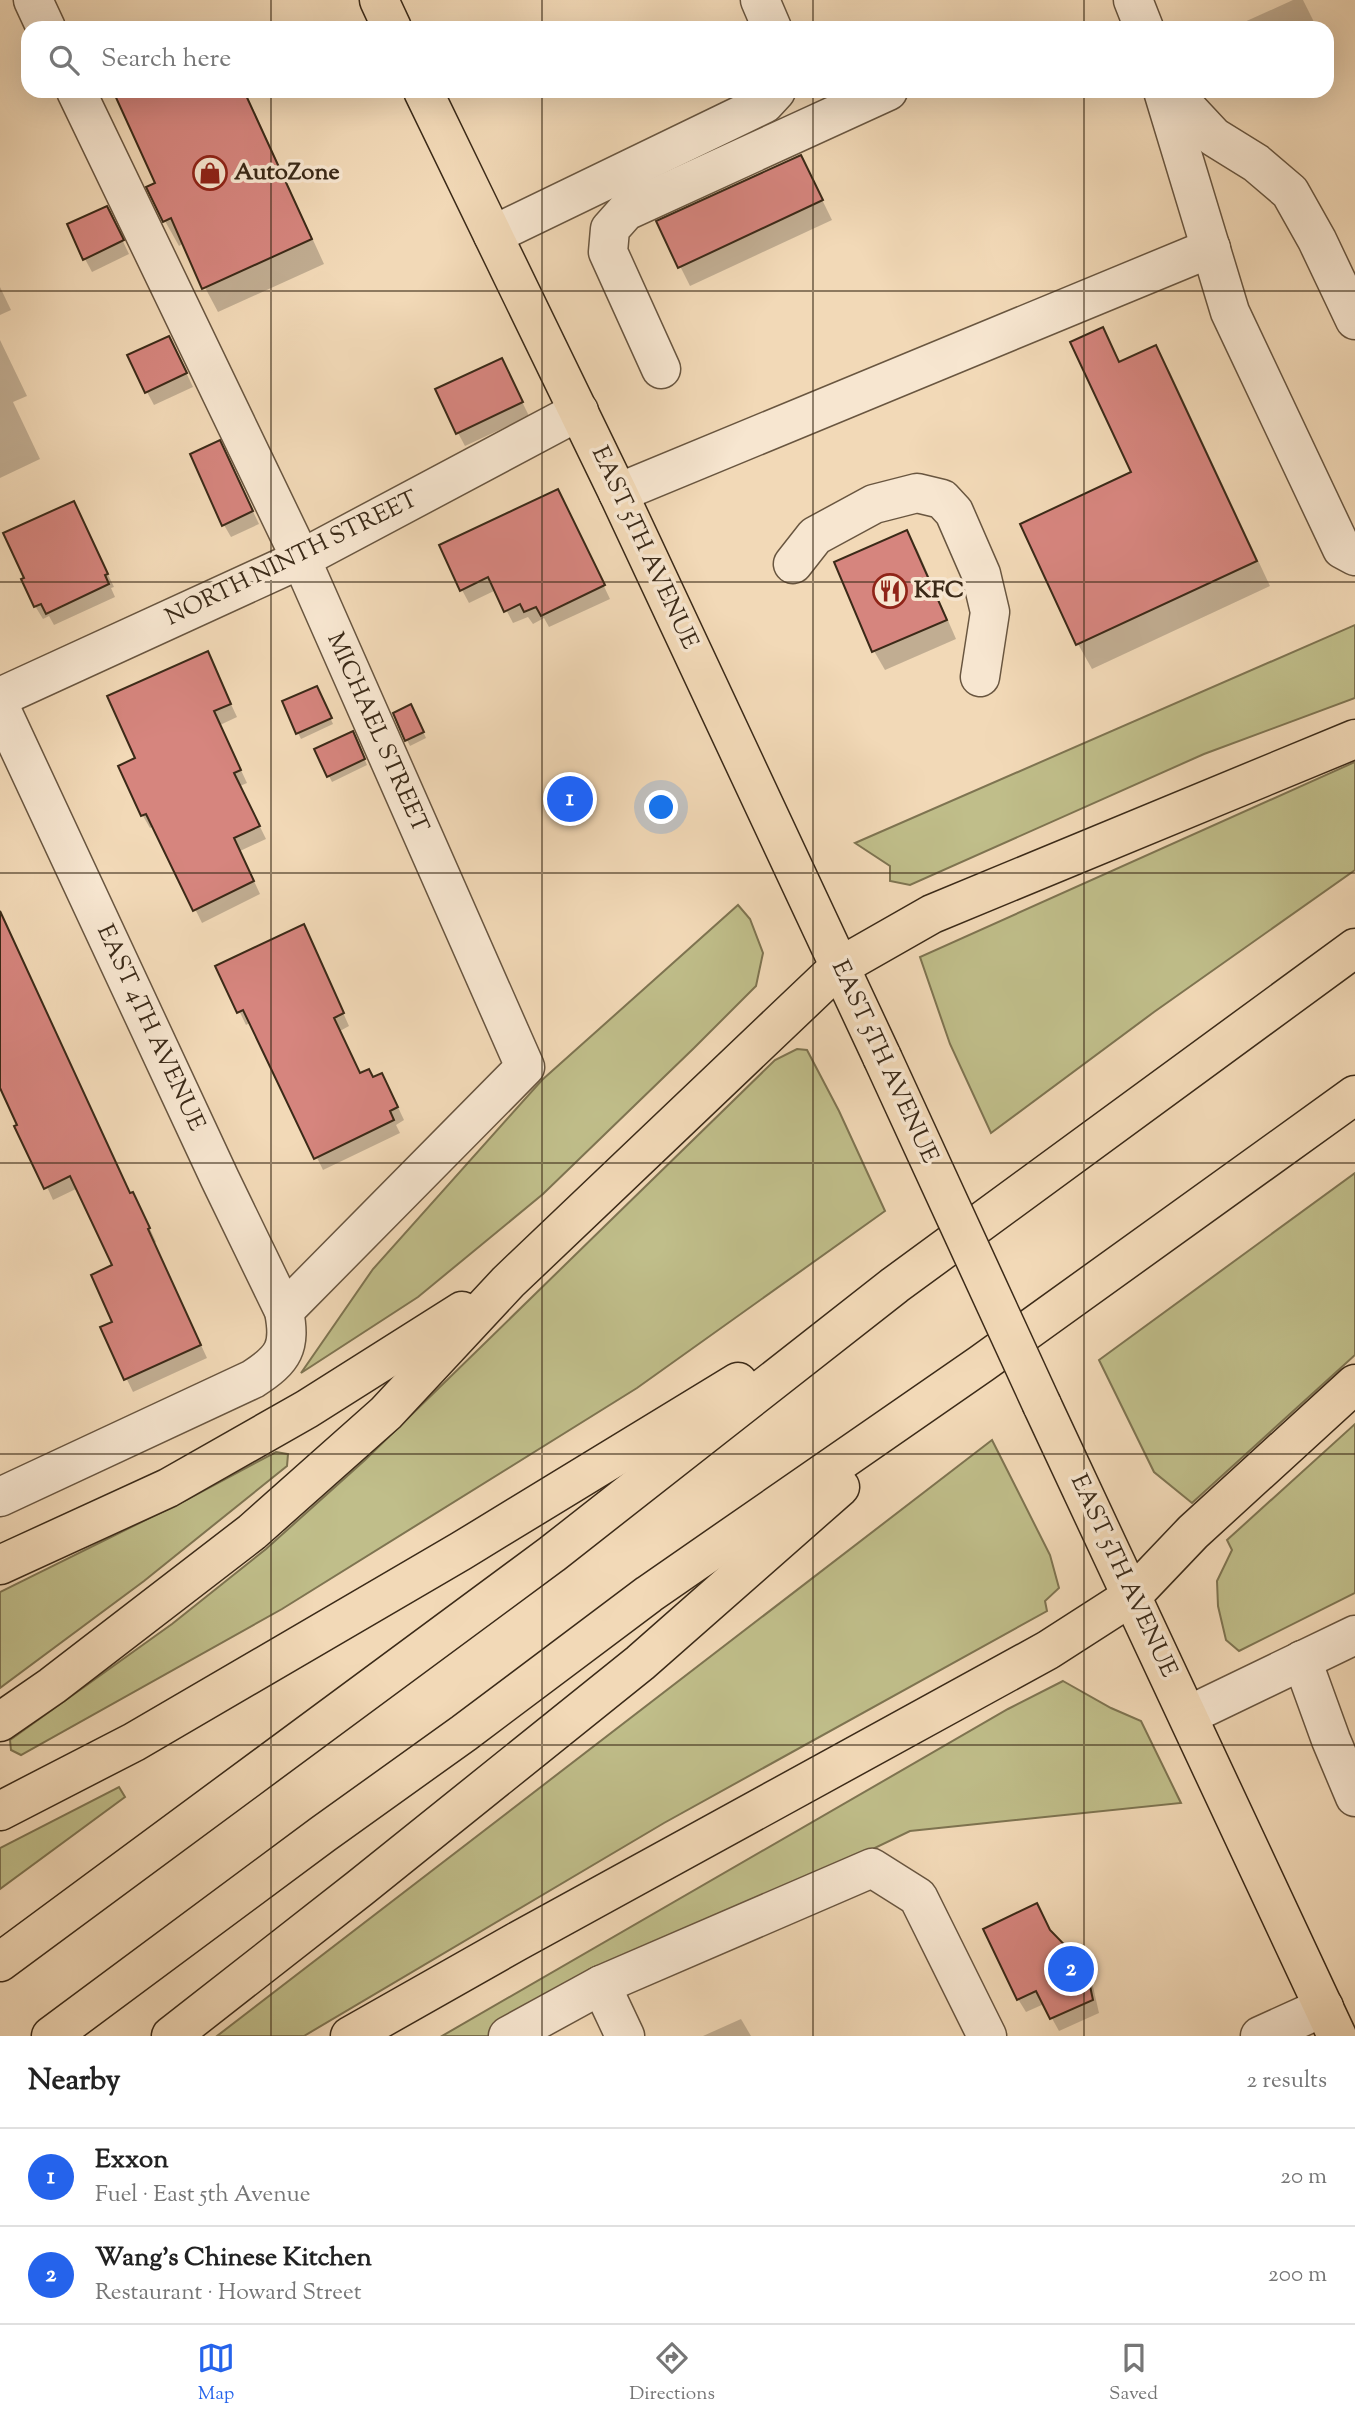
<!DOCTYPE html>
<meta charset="utf-8">
<style>
:root{--surface:#fff;--page:#f6f6f6;--text:#222;--muted:#767676;--line:#e0e0e0;--accent:#2563eb}
body{margin:0;font-family:"Sorts Mill Goudy",serif;background:var(--page);color:var(--text)}
.you{position:absolute;left:662px;top:808px;width:24px;height:24px;margin:-18px;border:5px solid #fff;border-radius:50%;background:#1a73e8;box-shadow:0 0 0 10px #1a73e833}
.badge{display:grid;place-items:center;width:46px;height:46px;border-radius:50%;background:var(--accent);color:#fff;font-size:23px;font-weight:700}
.pin{position:absolute;translate:-50% -50%;border:4px solid #fff;box-shadow:0 2px 7px #0006}
.list{margin:0;padding:0;list-style:none}
h2{display:flex;justify-content:space-between;align-items:center;height:91px;margin:0;padding:0 28px;font-size:30px}
h2 small{font-size:23px;font-weight:400;color:var(--muted)}
.list li{display:grid;grid-template-columns:46px 1fr auto;gap:21px;align-items:center;box-sizing:border-box;height:98px;padding:0 28px;border-top:2px solid var(--line)}
.list b{display:block;font-size:26px;white-space:nowrap}
.list p{margin:0;font-size:23px;white-space:nowrap;color:var(--muted)}
.list em{font-size:23px;font-style:normal;color:var(--muted)}
.icon{flex:none;width:38px;height:38px;fill:none;stroke:currentColor;stroke-width:2;stroke-linecap:round;stroke-linejoin:round}
.map{position:relative;flex:none;width:1355px;height:2036px;overflow:hidden}
.search{position:absolute;background:var(--surface);box-shadow:0 7px 28px #0002;left:21px;right:21px;top:21px;height:77px;display:flex;align-items:center;gap:18px;box-sizing:border-box;padding:0 24px;border-radius:21px;color:var(--muted);font-size:26px}
.sheet{height:287px;background:var(--surface)}
nav{display:flex;justify-content:space-around;align-items:center;box-sizing:border-box;height:98px;border-top:2px solid var(--line);background:var(--surface);font-size:19px;color:var(--muted)}
nav a{display:grid;justify-items:center;gap:4px}
nav .on{color:var(--accent)}
.map>svg:first-child{display:block}
.green{fill:#c0be8a;stroke:#7e7451;stroke-width:2}
.shadow{fill:#0003}
.building{fill:#d6857e;stroke:#3b2a18;stroke-width:2}
.lines{fill:none;stroke-linecap:round;stroke-linejoin:round}
.minor-casing{stroke:#695640;stroke-width:41}
.major-casing{stroke:#3b2a18;stroke-width:41}
.highway-casing{stroke:#3b2a18;stroke-width:41}
.minor{stroke:#f7e6d0;stroke-width:38}
.major{stroke:#f2d9b7;stroke-width:38}
.highway{stroke:#f2d9b7;stroke-width:38}
.major-bridge-casing{stroke:#3b2a18;stroke-width:41;stroke-linecap:butt}
.major-bridge{stroke:#f2d9b7;stroke-width:38}
.grid{fill:none;stroke:#3b2a18;stroke-width:2;stroke-opacity:0.55}
.labels{text-anchor:middle;dominant-baseline:central;stroke-width:7;stroke-linejoin:round;paint-order:stroke}
.poi-label{font-size:24px;font-weight:bold;fill:#3b2a18;stroke:#f7e6d0;text-anchor:start}
.street-label{font-size:24px;fill:#3b2a18;stroke:#f7e6d0}
</style>
<div class="map">
<svg width="1355" height="2036" viewBox="0 0 1355 2036">
<rect width="100%" height="100%" fill="#f2d9b7"/>
<filter id="stains"><feTurbulence type="fractalNoise" baseFrequency=".00286" numOctaves="4"/><feColorMatrix values="0 0 0 0 .2 0 0 0 0 .09 0 0 0 0 .02 0 0 0 .5 -.17"/></filter>
<radialGradient id="worn" r=".72"><stop offset=".6" stop-color="#630" stop-opacity="0"/><stop offset="1" stop-color="#630" stop-opacity=".3"/></radialGradient>
<g class="green">
<path d="M1355 625V698L1204 754 910 885 890 881V866L855 843Z"/>
<path d="M1355 762V870L1154 1012 991 1133 950 1044 920 957Z"/>
<path d="M738 905 750 919 763 953 756 986 694 1048 543 1194 418 1297 301 1373 373 1269 542 1080Z"/>
<path d="M797 1049 807 1050 839 1111 885 1211 637 1388 282 1609 21 1755 11 1750 10 1740 172 1624 266 1549 365 1460 775 1060Z"/>
<path d="M1355 1173V1355L1192 1503 1154 1472 1099 1360Z"/>
<path d="M1355 1424V1593L1239 1651 1226 1640 1218 1606 1217 1581 1232 1550 1227 1540Z"/>
<path d="M992 1440 1050 1555 1059 1588 1045 1601 1047 1611 664 1823 304 2036H217Z"/>
<path d="M276 1452 288 1454 287 1466 144 1581 0 1688V1592L186 1500Z"/>
<path d="M1063 1681 1111 1708 1141 1721 1181 1803 910 1831 505 2026 489 2036H442L1008 1709Z"/>
<path d="M119 1787 125 1797 0 1889V1848Z"/>
</g>
<g class="shadow">
<path d="M1293 0H1303L1317 28H1231Z"/>
<path d="M137 91H245L324 264 218 312 182 244 179 246 165 221Z"/>
<path d="M801 157 832 220 690 286 658 222Z"/>
<path d="M113 221 129 254 92 272 85 259Z"/>
<path d="M0 287 11 310 0 315Z"/>
<path d="M1102 329 1121 363 1156 347 1170 372 1270 586 1092 669 1078 644 1133 473Z"/>
<path d="M0 340 27 396 13 402 40 459 0 478Z"/>
<path d="M176 351 193 387 154 405 147 392Z"/>
<path d="M508 373 529 416 465 446 458 433Z"/>
<path d="M226 455 259 524 231 537 224 525Z"/>
<path d="M73 503 114 587 111 588 115 597 54 625 49 616 43 619 35 606Z"/>
<path d="M565 504 610 599 549 627 544 618 533 624 528 617 513 623 496 590 469 603 462 590Z"/>
<path d="M907 532 918 551 956 639 885 670 874 651Z"/>
<path d="M207 653 237 717 220 725 247 783 240 786 266 839 240 851 260 894 202 923 154 826 150 828 143 816 120 767 137 759Z"/>
<path d="M319 694 333 724 301 739 298 733Z"/>
<path d="M414 712 426 738 410 746 407 740Z"/>
<path d="M356 739 367 765 332 782 329 776Z"/>
<path d="M0 913 131 1195 140 1207 156 1242 154 1243 207 1358 133 1392 102 1328 114 1323 115 1266 78 1188 53 1200 0 1084Z"/>
<path d="M310 939 349 1026 340 1031 361 1074 389 1088 404 1120 396 1125 400 1133 323 1170 251 1022 246 1025 218 967Z"/>
<path d="M1052 1934 1084 1968 1092 1982 1099 2013 1059 2031 1044 2004 1026 2012 1018 1999Z"/>
<path d="M741 2019 751 2036H703Z"/>
</g>
<g class="building">
<path d="M113 91H244L312 239 202 289 171 218 163 222 146 187 155 183Z"/>
<path d="M801 155 823 200 678 268 656 221Z"/>
<path d="M107 206 124 240 83 260 67 224Z"/>
<path d="M1103 327 1119 362 1156 345 1257 561 1076 645 1020 524 1131 472 1070 342Z"/>
<path d="M169 336 187 373 145 393 127 355Z"/>
<path d="M502 358 523 402 456 434 435 389Z"/>
<path d="M220 440 253 511 222 526 190 454Z"/>
<path d="M558 489 605 585 541 616 536 607 524 612 520 604 504 612 488 577 460 591 439 545Z"/>
<path d="M74 501 108 574 105 575 109 584 46 614 41 604 34 607 21 579 24 578 3 533Z"/>
<path d="M907 530 947 620 872 652 834 562Z"/>
<path d="M208 651 231 704 214 711 241 770 234 773 260 826 234 838 254 881 193 911 146 814 141 816 118 766 135 758 107 696Z"/>
<path d="M317 686 332 718 296 734 282 701Z"/>
<path d="M411 704 424 732 405 741 393 713Z"/>
<path d="M353 731 365 759 327 777 314 749Z"/>
<path d="M0 911 130 1193 133 1192 150 1228 148 1229 201 1345 124 1380 100 1327 112 1322 91 1275 112 1265 70 1176 44 1189 14 1126 17 1125 0 1088Z"/>
<path d="M304 924 344 1013 334 1018 360 1073 369 1069 373 1077 382 1073 398 1107 390 1111 394 1120 314 1159 243 1010 237 1013 215 966Z"/>
<path d="M1037 1903 1050 1930 1086 1967 1093 2000 1050 2019 1036 1991 1017 2000 983 1929Z"/>
</g>
<g class="lines">
<g class="minor-casing">
<g id="minor">
<path d="M33 0 46 28"/>
<path d="M760 0 772 28"/>
<path d="M1133 0 1144 28"/>
<path d="M76 91 301 559 525 1067 284 1311"/>
<path d="M1163 91 1230 312 1342 549 1355 556"/>
<path d="M1171 91 1214 137 1256 163 1290 192 1317 240 1355 320"/>
<path d="M493 235 764 104 776 91"/>
<path d="M661 369 608 252 610 229 626 211 888 91"/>
<path d="M618 493 1211 248"/>
<path d="M793 564 815 536 874 504 917 493 942 499 954 512 981 574 990 612 980 677"/>
<path d="M0 697 301 559 579 411"/>
<path d="M0 707 220 1179 284 1311C291 1347 284 1359 253 1379L0 1497"/>
<path d="M1302 1660 1331 1740 1355 1797"/>
<path d="M1189 1715 1355 1635"/>
<path d="M601 1985 625 2036"/>
<path d="M508 2036 601 1985 872 1868 918 1897 987 2036"/>
<path d="M1260 2036 1324 2007"/>
</g>
</g>
<g class="major-casing">
<g id="major">
<path d="M379 0 392 28"/>
<path d="M423 91 618 493 882 1057"/>
<path d="M1042 1405 1337 2036"/>
</g>
</g>
<g class="highway-casing">
<g id="highway">
<path d="M0 1565 168 1488 307 1409 462 1311"/>
<path d="M0 1722 52 1686 252 1532 386 1413 508 1282 839 967 932 914 1355 739"/>
<path d="M0 1811 134 1742 461 1551 738 1382"/>
<path d="M0 1962 552 1554 895 1285 1355 948"/>
<path d="M51 2036 323 1834 464 1733 649 1594 981 1364 1355 1095"/>
<path d="M171 2036 360 1888 640 1663 840 1487"/>
<path d="M350 2036 516 1942 1048 1650 1132 1596 1193 1532 1355 1384"/>
</g>
</g>
<use href="#minor" class="minor"/>
<use href="#major" class="major"/>
<use href="#highway" class="highway"/>
<g class="major-bridge-casing">
<path id="major-bridge" d="M882 1057 1042 1405"/>
</g>
<use href="#major-bridge" class="major-bridge"/>
</g>
<path class="grid" d="M271 0V28M542 0V28M813 0V28M1084 0V28M271 91V2036M542 91V2036M813 91V2036M1084 91V2036M0 291H1355M0 582H1355M0 873H1355M0 1163H1355M0 1454H1355M0 1745H1355"/>
<defs>
<g id="shop-ring" transform="scale(1.75)"><circle r="9.5" fill="#f7e6d0" stroke="#8f2418" stroke-width="1.5"/><path d="M-5-2.5h2.3a2.7 3.5 0 0 1 5.4 0H5L5.5 6h-11ZM-1.5-2.5h3a1.5 2.3 0 0 0-3 0Z" fill="#8f2418"/></g>
<g id="restaurant-ring" transform="scale(1.75)"><circle r="9.5" fill="#f7e6d0" stroke="#8f2418" stroke-width="1.5"/><path d="M-5-6h1v4h1v-4h1v4h1v-4h1v5L-1.5 .5V6h-2V.5L-5-1ZM5-6V6H3V1.5H1.5Q1.5-4 5-6Z" fill="#8f2418"/></g>
</defs>
<g fill-rule="evenodd">
<use href="#shop-ring" x="210" y="173"/>
<use href="#restaurant-ring" x="890" y="591"/>
</g>
<g class="labels">
<g class="poi-label">
<text x="234" y="173">AutoZone</text>
<text x="914" y="591">KFC</text>
</g>
<g class="street-label">
<text transform="translate(644 548) rotate(65)">EAST 5TH AVENUE</text>
<text transform="translate(292 559) rotate(-26)">NORTH NINTH STREET</text>
<text transform="translate(377 733) rotate(66)">MICHAEL STREET</text>
<text transform="translate(150 1028) rotate(65)">EAST 4TH AVENUE</text>
<text transform="translate(884 1062) rotate(65)">EAST 5TH AVENUE</text>
<text transform="translate(1123 1576) rotate(65)">EAST 5TH AVENUE</text>
</g>
</g>
<rect width="100%" height="100%" filter="url(#stains)"/>
<rect width="100%" height="100%" fill="url(#worn)"/>
</svg>
<div class="you"></div>
<div class="pin badge" style="left:570px;top:799px">1</div>
<div class="pin badge" style="left:1071px;top:1969px">2</div>
<div class="search"><svg class="icon" aria-label="search" viewBox="0 0 24 24"><circle cx="10" cy="10" r="6"/><path d="M15 15l6 6"/></svg>Search here</div>
</div>
<section class="sheet">
<h2>Nearby<small>2 results</small></h2>
<ul class="list">
<li><span class="badge">1</span><div><b>Exxon</b><p>Fuel · East 5th Avenue</p></div><em>20 m</em></li>
<li><span class="badge">2</span><div><b>Wang's Chinese Kitchen</b><p>Restaurant · Howard Street</p></div><em>200 m</em></li>
</ul>
</section>
<nav>
<a class="on"><svg class="icon" aria-label="map" viewBox="0 0 24 24"><path d="M3 6l6-2 6 2 6-2v14l-6 2-6-2-6 2zM9 4v14M15 6v14"/></svg>Map</a>
<a><svg class="icon" aria-label="directions" viewBox="0 0 24 24"><path d="M12 3l9 9-9 9-9-9zM9 14v-3h6M13 9l2 2-2 2"/></svg>Directions</a>
<a><svg class="icon" aria-label="saved" viewBox="0 0 24 24"><path d="M7 4h10v16l-5-4-5 4z"/></svg>Saved</a>
</nav>
